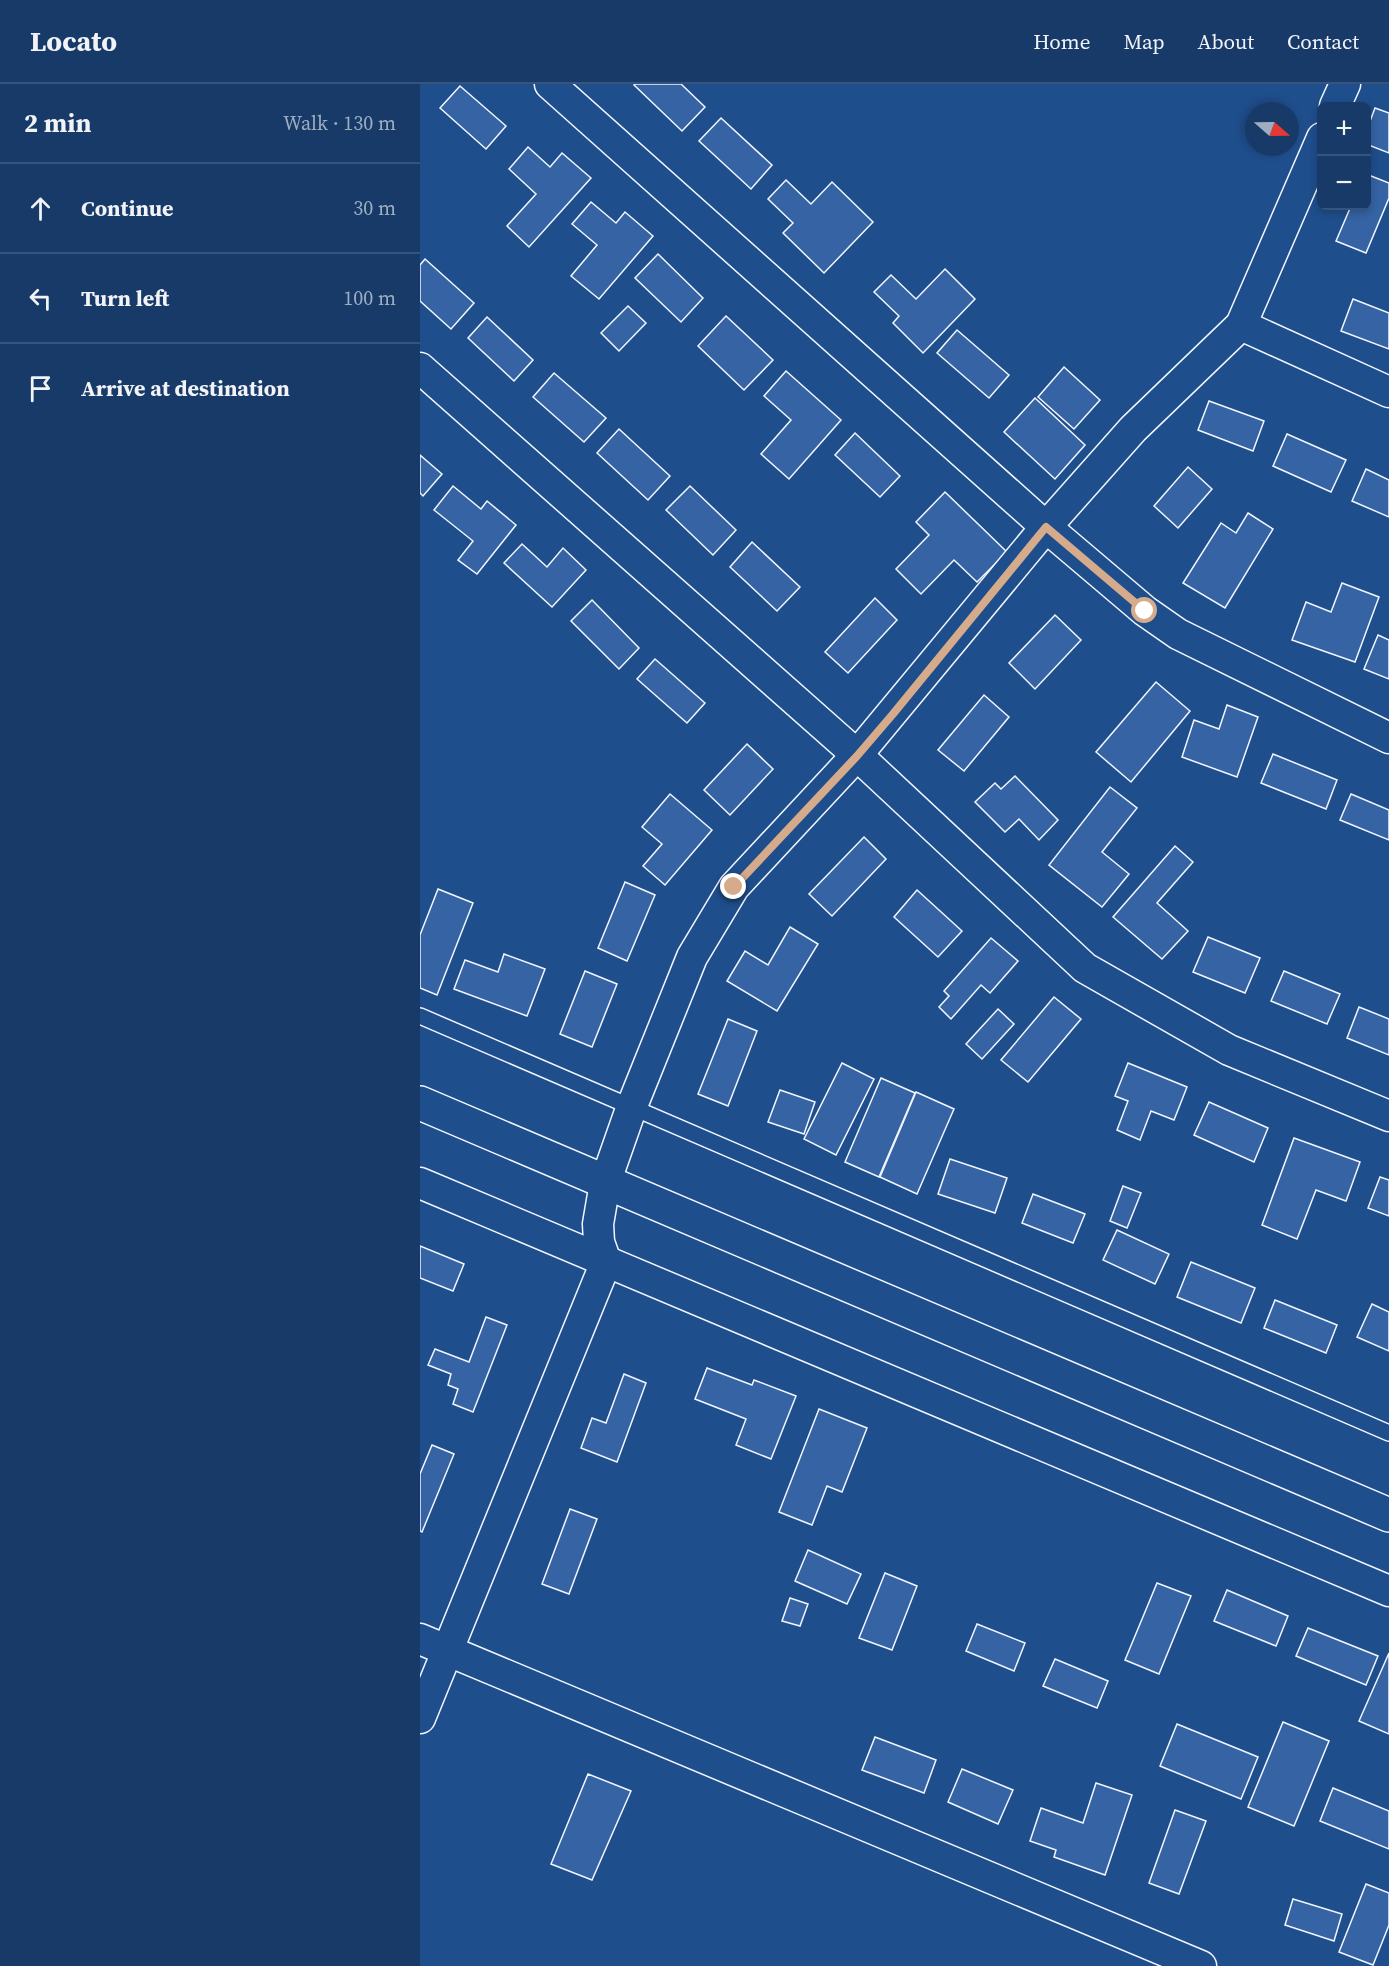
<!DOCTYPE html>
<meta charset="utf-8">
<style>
:root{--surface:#173a69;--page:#244571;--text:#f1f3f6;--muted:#9eadc0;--line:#36547d}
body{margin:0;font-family:"Source Serif 4",serif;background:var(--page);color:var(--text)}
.controls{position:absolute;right:18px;top:18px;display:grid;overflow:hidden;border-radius:9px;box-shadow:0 3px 9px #0003}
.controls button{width:54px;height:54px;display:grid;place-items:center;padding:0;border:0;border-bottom:2px solid var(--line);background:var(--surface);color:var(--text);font:30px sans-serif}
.compass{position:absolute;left:825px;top:18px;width:54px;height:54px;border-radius:50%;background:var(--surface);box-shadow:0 3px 9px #0003;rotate:110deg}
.stop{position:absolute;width:18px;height:18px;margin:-14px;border:4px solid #d6ab8b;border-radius:50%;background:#fff}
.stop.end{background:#d6ab8b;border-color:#fff;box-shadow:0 2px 6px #0008}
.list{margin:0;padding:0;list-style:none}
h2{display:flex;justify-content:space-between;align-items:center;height:78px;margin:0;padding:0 24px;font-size:26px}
h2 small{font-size:20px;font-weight:400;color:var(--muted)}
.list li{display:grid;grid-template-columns:39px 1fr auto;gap:18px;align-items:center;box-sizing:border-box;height:90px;padding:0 24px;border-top:2px solid var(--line)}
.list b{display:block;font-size:22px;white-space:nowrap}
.list em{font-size:20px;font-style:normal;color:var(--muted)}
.icon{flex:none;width:33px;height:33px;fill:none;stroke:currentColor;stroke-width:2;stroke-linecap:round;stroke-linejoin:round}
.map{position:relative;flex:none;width:969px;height:1882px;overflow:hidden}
header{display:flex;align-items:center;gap:36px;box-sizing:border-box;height:84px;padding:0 30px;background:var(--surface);border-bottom:2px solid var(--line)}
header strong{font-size:28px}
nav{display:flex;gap:33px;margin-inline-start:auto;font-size:21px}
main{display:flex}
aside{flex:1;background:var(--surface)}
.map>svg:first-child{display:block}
.building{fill:#3563a3;stroke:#f2f6ff;stroke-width:1.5}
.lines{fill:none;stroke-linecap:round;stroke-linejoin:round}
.lane-casing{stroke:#f2f6ff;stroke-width:18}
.street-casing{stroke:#f2f6ff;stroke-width:33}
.secondary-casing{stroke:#f2f6ff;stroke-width:36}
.lane{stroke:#1f4e8c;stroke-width:15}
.street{stroke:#1f4e8c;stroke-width:30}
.secondary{stroke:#1f4e8c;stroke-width:33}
.route{stroke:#d6ab8b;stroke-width:8}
</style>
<header>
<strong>Locato</strong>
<nav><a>Home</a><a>Map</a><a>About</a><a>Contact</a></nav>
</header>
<main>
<aside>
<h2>2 min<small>Walk · 130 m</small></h2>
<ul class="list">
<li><svg class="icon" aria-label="ahead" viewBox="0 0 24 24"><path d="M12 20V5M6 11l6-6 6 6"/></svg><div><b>Continue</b></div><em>30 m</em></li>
<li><svg class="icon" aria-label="left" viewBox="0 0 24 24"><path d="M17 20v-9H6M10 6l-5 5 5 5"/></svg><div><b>Turn left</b></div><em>100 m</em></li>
<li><svg class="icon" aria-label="arrive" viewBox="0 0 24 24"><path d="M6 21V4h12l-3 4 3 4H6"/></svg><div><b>Arrive at destination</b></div></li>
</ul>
</aside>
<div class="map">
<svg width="969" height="1882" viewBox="0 0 969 1882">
<rect width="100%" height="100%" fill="#1f4e8c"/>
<g class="building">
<path d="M215 0H261L285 23 262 47 214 1Z"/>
<path d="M40 2 86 42 66 65 20 24Z"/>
<path d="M955 24 969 29V69L946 60V48Z"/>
<path d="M301 34 352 81 331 105 279 57Z"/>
<path d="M108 63 130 83 142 69 171 94 109 163 87 142 116 110 89 85Z"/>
<path d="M946 90 969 99V114L946 169 916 157 931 122H946Z"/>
<path d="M366 96 391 120 412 98 453 138 404 189 363 149 373 139 348 115Z"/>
<path d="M171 118 196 139 205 128 233 152 179 215 151 192 177 161 152 140Z"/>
<path d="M238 170 283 214 261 238 215 194Z"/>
<path d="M5 175 54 219 31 245 0 217V181Z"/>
<path d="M525 185 555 215 503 269 473 239 479 232 454 208 471 191 496 215Z"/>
<path d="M933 215 969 229V265L921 247Z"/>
<path d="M208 222 226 239 199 267 181 249Z"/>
<path d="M306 232 353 276 324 306 278 262Z"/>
<path d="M67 233 113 276 94 297 48 254Z"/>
<path d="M537 246 589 291 569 314 517 269Z"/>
<path d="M644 283 680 316 654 345 618 313Z"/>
<path d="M366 287 421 336 369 395 341 370 371 336 344 312Z"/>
<path d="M134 289 186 334 164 358 113 313Z"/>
<path d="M615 314 665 361 635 395 584 348Z"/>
<path d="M789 317 844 337 833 367 778 346Z"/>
<path d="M199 345 250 392 228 416 177 369Z"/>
<path d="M435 349 480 392 460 413 415 371Z"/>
<path d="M867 350 926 376 911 408 853 382Z"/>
<path d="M0 371 22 390 3 412 0 409Z"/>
<path d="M768 383 792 405 758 444 734 422Z"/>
<path d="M946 385 969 396V433L932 417Z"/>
<path d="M33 402 61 425 67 417 96 441 57 490 38 476 53 457 14 426Z"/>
<path d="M270 402 316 446 293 471 246 426Z"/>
<path d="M525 408 587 468 557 498 534 476 501 510 476 485 509 451 496 438Z"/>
<path d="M828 429 853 445 805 524 763 499 801 439 816 449Z"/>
<path d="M332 458 380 503 357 527 310 483Z"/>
<path d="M102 460 127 483 143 464 166 486 132 523 84 479Z"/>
<path d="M922 499 959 513 935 578 872 556 886 518 911 528Z"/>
<path d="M455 514 477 536 428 589 405 568Z"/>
<path d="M172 516 219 564 199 585 151 537Z"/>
<path d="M635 531 661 556 615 605 589 579Z"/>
<path d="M958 551 969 556V595L944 585Z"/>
<path d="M235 575 285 619 267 639 217 595Z"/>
<path d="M736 598 770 627 711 698 676 668Z"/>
<path d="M564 611 589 633 544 687 518 666Z"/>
<path d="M807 621 838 633 817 693 762 673 774 636 799 645Z"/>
<path d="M327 660 353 685 310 731 284 706Z"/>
<path d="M853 670 917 696 906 725 841 699Z"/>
<path d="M595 692 638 736 619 756 599 735 585 748 555 718 575 699 581 705Z"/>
<path d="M690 703 717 724 682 768 709 790 682 823 629 781Z"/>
<path d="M250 710 292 746 245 801 223 782 242 760 222 743Z"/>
<path d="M931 710 969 726V756L920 736Z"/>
<path d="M444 753 466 775 412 832 389 810Z"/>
<path d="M755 762 773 778 737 819 768 847 742 875 693 833Z"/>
<path d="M205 798 235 811 207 877 178 864Z"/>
<path d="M18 805 53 819 17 911 0 904V851Z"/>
<path d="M497 806 542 847 518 873 474 833Z"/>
<path d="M370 843 398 860 357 927 307 897 325 867 348 881Z"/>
<path d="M788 853 840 874 825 909 773 888Z"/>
<path d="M571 854 598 877 570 909 561 901 531 935 519 923 529 912 524 907Z"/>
<path d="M84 870 125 885 107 932 34 905 45 876 78 888Z"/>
<path d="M165 887 197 900 172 963 140 950Z"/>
<path d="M864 887 920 910 907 940 851 917Z"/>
<path d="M634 913 661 935 608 998 581 976Z"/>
<path d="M939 923 969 935V971L927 954Z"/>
<path d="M578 925 594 940 562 975 546 960Z"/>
<path d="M308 935 337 947 308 1022 278 1010Z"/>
<path d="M422 979 454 995 416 1071 384 1055Z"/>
<path d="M708 979 767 1003 754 1036 731 1027 720 1056 697 1046 708 1017 695 1012Z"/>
<path d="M461 994 495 1009 459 1093 425 1078Z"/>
<path d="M360 1006 395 1018 384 1050 348 1038Z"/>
<path d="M496 1008 534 1025 497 1110 460 1093Z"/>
<path d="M789 1018 848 1044 834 1078 774 1051Z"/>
<path d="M874 1054 940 1078 926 1117 896 1106 877 1155 842 1141Z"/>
<path d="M530 1075 587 1094 575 1129 518 1110Z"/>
<path d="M960 1093 969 1096V1132L948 1124Z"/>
<path d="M703 1102 721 1109 707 1144 690 1137Z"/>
<path d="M613 1110 665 1130 653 1159 602 1139Z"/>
<path d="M697 1146 749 1170 735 1200 683 1176Z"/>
<path d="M0 1162 44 1180 33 1207 0 1194Z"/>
<path d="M771 1178 835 1204 821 1239 757 1213Z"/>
<path d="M855 1216 917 1241 906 1269 844 1244Z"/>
<path d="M952 1220 969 1228V1267L937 1253Z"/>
<path d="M66 1233 87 1241 53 1328 33 1320 38 1305 28 1301 31 1290 8 1281 15 1265 49 1278Z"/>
<path d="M287 1284 332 1301 334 1296 376 1312 351 1375 316 1361 326 1335 275 1315Z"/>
<path d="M204 1290 226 1299 197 1378 161 1364 172 1334 186 1339Z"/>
<path d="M399 1325 447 1344 422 1408 407 1402 392 1441 359 1428Z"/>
<path d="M12 1361 34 1370 2 1448 0 1447V1390Z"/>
<path d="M150 1425 177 1435 149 1510 122 1500Z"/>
<path d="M388 1466 441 1490 427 1520 375 1497Z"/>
<path d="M465 1489 497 1502 472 1566 439 1554Z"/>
<path d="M737 1499 771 1512 739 1590 705 1576Z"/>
<path d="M807 1506 868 1532 856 1562 794 1537Z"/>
<path d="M370 1514 388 1520 380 1542 362 1537Z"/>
<path d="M557 1540 605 1559 594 1587 546 1567Z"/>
<path d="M888 1544 958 1572 946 1601 876 1572Z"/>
<path d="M969 1569V1650L939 1637Z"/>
<path d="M635 1575 688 1597 677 1624 623 1602Z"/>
<path d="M863 1638 909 1657 874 1742 828 1723Z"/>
<path d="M757 1640 838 1673 821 1715 740 1682Z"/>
<path d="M455 1653 516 1676 504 1709 442 1686Z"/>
<path d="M542 1685 593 1706 578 1740 528 1718Z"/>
<path d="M168 1690 211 1707 172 1796 131 1780Z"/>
<path d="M676 1699 712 1711 685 1791 634 1773 636 1766 610 1757 621 1724 663 1739Z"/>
<path d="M913 1704 969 1727V1765L900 1737Z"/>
<path d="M755 1726 786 1737 759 1810 729 1799Z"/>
<path d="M946 1800 969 1809V1841L953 1881 919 1868Z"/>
<path d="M873 1815 922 1830 914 1857 865 1841Z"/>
</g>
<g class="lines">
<g class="lane-casing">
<path id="lane" d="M0 932 969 1349"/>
</g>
<g class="street-casing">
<g id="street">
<path d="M130 0 626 443 725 527 758 550 969 654"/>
<path d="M915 22 925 0"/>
<path d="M821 241 969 308"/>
<path d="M0 284 437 671 665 884 809 966 969 1032"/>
<path d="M0 1099 969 1507"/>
<path d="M0 1555 781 1882"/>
<path d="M0 1634 186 1178 179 1158 178 1140 185 1099 212 1022 272 873 314 803 437 671 626 443 713 345 821 241 902 54"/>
</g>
</g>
<g class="secondary-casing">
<path id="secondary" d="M0 1019 969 1431"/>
</g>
<use href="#lane" class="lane"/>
<use href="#street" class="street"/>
<use href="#secondary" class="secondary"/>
</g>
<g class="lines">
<path class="route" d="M314 803 437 672 473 630 626 443 725 527"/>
</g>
</svg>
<div class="controls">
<button>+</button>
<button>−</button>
</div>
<svg class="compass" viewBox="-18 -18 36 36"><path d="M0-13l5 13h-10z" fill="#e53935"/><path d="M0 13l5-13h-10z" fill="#9eadc0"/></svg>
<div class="stop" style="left:725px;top:527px"></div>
<div class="stop end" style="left:314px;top:803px"></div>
</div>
</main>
